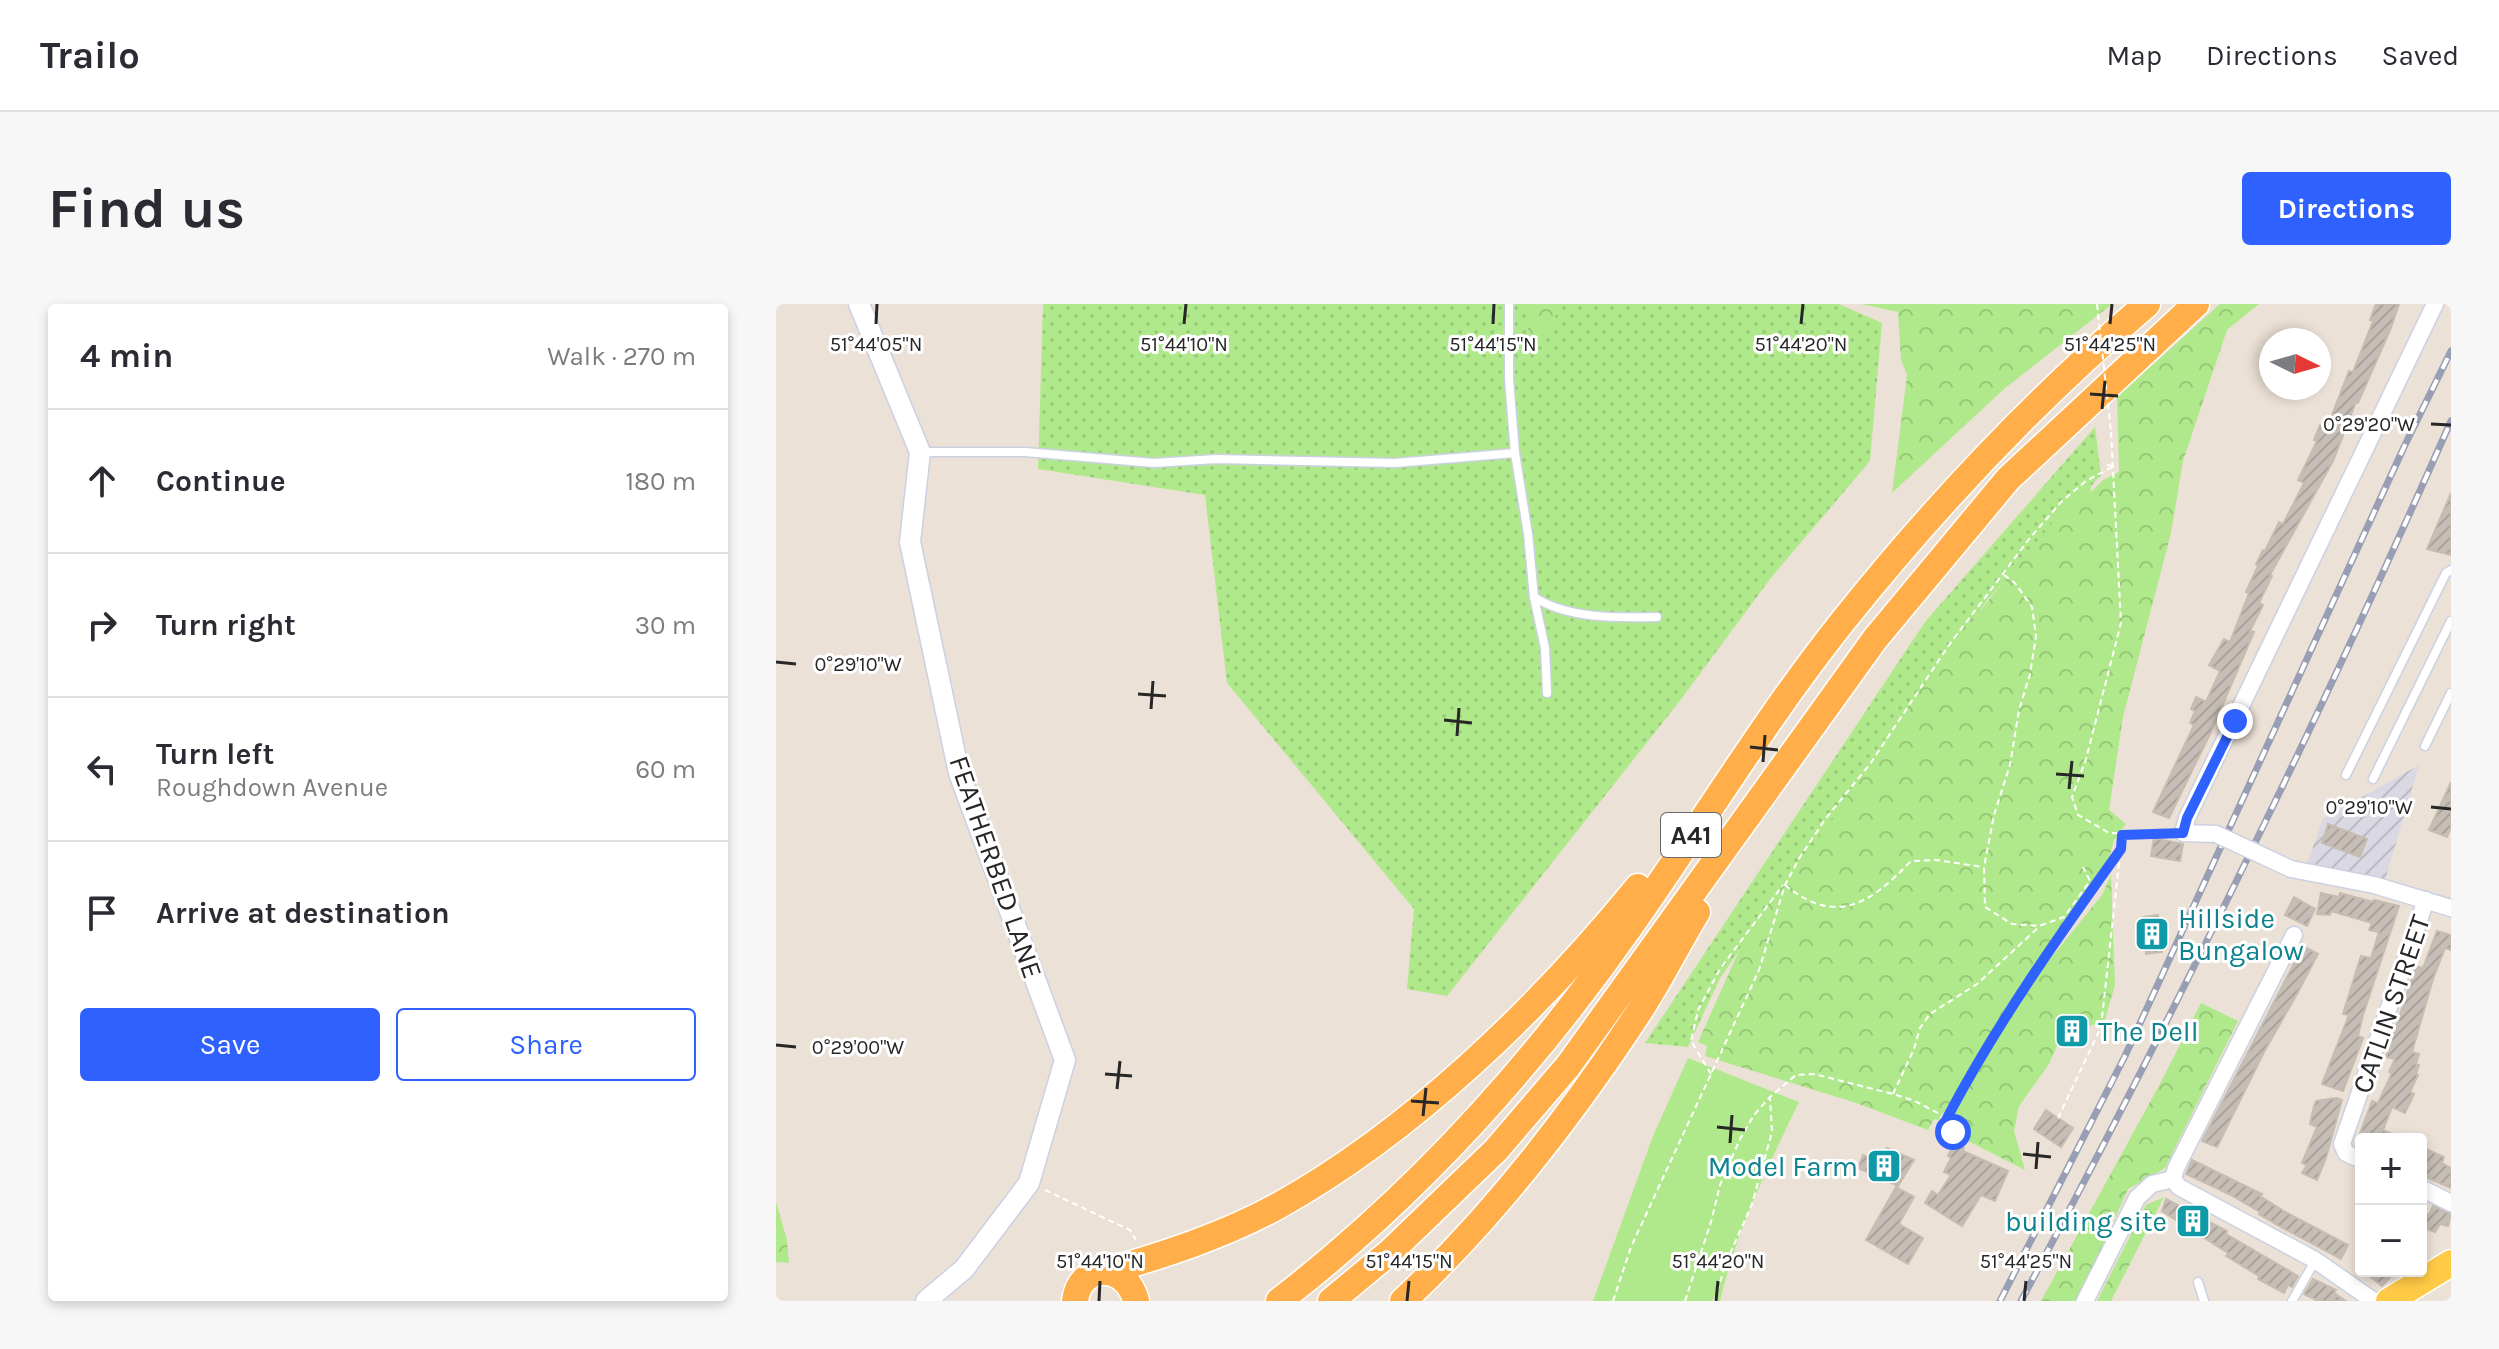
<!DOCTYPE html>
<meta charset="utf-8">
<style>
:root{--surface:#fff;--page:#f7f7f7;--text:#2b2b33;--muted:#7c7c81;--line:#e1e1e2;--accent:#2f61ff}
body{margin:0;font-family:Karla,sans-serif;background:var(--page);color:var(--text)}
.controls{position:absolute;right:24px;bottom:24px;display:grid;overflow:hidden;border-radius:8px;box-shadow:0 4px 12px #0003}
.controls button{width:72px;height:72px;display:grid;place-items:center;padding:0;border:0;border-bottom:2px solid var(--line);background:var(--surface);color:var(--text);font:40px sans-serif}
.compass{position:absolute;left:1483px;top:24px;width:72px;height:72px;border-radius:50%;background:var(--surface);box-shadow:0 4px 12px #0003;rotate:95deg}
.stop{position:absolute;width:24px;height:24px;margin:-18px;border:6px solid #2f61ff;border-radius:50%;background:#fff}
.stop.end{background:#2f61ff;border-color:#fff;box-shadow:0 2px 8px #0008}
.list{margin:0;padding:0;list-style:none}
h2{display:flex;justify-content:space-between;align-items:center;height:104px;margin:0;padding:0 32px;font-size:34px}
h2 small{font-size:26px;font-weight:400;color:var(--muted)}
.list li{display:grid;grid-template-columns:52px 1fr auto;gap:24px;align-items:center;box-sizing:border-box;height:144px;padding:0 32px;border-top:2px solid var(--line)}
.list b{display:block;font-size:30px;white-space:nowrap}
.list p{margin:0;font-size:26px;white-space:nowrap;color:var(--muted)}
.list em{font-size:26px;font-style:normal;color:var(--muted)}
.actions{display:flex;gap:16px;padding:24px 32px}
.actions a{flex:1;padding:18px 0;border:2px solid var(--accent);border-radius:8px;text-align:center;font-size:28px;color:var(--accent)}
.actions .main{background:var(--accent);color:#fff}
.icon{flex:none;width:44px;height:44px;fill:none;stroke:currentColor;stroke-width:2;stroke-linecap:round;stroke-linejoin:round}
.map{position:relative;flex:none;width:1675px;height:997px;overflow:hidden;border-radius:8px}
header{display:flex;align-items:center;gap:48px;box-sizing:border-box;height:112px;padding:0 40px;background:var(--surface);border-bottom:2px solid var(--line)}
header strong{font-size:38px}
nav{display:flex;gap:44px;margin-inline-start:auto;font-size:28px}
.intro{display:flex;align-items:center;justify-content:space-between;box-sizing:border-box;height:192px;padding:0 48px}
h1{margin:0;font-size:56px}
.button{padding:20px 36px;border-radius:8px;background:var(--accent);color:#fff;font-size:28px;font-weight:700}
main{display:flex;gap:48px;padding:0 48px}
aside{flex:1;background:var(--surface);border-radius:8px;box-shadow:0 4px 12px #0003}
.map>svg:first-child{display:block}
.industrial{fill:url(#industrial-furrows)}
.grass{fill:url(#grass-dots)}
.forest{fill:url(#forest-crowns)}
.park{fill:#b0e98b}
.building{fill:url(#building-hatch);stroke:#c6bdb0;stroke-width:2}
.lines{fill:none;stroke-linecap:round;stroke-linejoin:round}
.service-casing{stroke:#cbd1e2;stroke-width:11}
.minor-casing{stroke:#cbd1e2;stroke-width:19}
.tertiary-casing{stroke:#cbd1e2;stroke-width:23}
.primary-casing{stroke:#fff;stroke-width:29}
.trunk-casing{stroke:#fff;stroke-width:29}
.path{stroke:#fff;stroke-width:2;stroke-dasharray:6 4;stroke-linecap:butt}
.service{stroke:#fff;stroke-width:8}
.minor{stroke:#fff;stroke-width:16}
.tertiary{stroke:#fff;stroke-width:20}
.primary{stroke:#ffcb47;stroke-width:26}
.trunk{stroke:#ffae4a;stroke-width:26}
.rail-casing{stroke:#989eb4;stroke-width:7}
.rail{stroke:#fff;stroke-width:4;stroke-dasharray:12;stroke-linecap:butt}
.minor-bridge-casing{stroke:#cbd1e2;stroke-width:19;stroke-linecap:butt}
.path-bridge{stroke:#fff;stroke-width:2;stroke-dasharray:6 4;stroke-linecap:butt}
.minor-bridge{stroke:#fff;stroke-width:16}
.route{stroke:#2f61ff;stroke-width:10}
.ticks{fill:none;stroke:#272727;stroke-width:3}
.labels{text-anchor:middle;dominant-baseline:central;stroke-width:6;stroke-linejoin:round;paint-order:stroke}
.shield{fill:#fff;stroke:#686868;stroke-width:2}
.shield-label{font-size:26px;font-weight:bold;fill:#272727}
.street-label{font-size:28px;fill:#272727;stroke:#fff}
.culture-label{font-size:28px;fill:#0d838f;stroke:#fff;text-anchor:start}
.ticks-label{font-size:20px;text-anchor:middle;fill:#272727;stroke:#fff;stroke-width:6;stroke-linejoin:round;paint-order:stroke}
</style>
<header>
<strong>Trailo</strong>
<nav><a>Map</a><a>Directions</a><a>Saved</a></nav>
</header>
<div class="intro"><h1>Find us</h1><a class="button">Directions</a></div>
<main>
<aside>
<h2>4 min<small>Walk · 270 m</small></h2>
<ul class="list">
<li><svg class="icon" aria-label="ahead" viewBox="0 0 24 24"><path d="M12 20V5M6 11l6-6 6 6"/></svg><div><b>Continue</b></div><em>180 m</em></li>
<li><svg class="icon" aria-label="right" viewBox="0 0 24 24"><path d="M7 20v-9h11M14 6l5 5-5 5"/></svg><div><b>Turn right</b></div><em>30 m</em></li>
<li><svg class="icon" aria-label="left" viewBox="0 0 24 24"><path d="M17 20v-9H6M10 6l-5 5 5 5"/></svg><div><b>Turn left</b><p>Roughdown Avenue</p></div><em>60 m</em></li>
<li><svg class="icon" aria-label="arrive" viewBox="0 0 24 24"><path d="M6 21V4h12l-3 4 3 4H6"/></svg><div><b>Arrive at destination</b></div></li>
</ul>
<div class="actions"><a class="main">Save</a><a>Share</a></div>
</aside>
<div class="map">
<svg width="1675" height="997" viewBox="0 0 1675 997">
<defs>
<pattern id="industrial-furrows" width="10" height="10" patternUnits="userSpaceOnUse" patternTransform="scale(2)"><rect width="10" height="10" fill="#dad8e2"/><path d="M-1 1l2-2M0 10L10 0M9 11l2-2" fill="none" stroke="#bbb9c2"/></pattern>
<pattern id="grass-dots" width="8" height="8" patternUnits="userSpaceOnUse" patternTransform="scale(2)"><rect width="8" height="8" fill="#b0e98b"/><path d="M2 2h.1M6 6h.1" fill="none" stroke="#97c878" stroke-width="1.8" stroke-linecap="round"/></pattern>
<pattern id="forest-crowns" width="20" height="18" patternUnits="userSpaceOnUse" patternTransform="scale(2)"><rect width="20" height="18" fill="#b0e98b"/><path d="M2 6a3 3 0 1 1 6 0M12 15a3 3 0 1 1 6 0" fill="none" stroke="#97c878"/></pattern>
<pattern id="building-hatch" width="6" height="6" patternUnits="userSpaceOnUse" patternTransform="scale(2)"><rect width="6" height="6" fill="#c6beb6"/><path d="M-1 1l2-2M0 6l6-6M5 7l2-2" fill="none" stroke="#aaa39c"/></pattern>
</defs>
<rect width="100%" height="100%" fill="#ece1d6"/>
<path class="industrial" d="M1643 461 1607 583 1529 565 1547 515Z"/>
<g class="grass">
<path d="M267 0H1063L1106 19 1094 157 994 275 906 394 671 692 631 685 638 605 451 379 429 191 262 165Z"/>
<path d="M1319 123 1325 171 1212 295 1097 465 984 615 943 676 912 743 869 739 1149 318Z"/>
</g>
<g class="forest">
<path d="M752 0H788L752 50Z"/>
<path d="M1085 0H1336L1228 85 1116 189 1131 71 1125 56 1122 8Z"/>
<path d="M1444 0H1483L1451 26 1407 157 1395 229 1347 413 1333 506 1350 520 1338 536 1332 558 1271 659 1326 591 1335 571 1339 681 1328 719 1288 726 1273 760 1243 802 1238 827 1249 866 1190 836 1170 815 1205 759 1162 816 1158 815 1152 826 1080 799 929 752 931 742 922 738 966 640 986 609 1038 541 1108 436 1162 362 1212 297 1314 173 1315 188 1327 176 1343 168 1341 93Z"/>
<path d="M1425 699 1462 717 1389 864 1352 885 1313 972 1299 997H1265L1385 778Z"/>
<path d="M1388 893 1335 997H1321L1370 901Z"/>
<path d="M0 898 11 936 13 959 0 958Z"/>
</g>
<path class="park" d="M912 754 1023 798C992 862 960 927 944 997H817L877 832Z"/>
<g class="building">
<path d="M1600 0H1623L1615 24 1582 99 1580 98 1557 157 1494 271 1496 272 1483 299 1487 301 1474 327 1478 328 1435 428 1393 514 1377 508 1418 421 1414 419 1419 407 1415 405 1420 393 1430 398 1444 367 1433 361 1448 335 1454 338 1473 289 1470 288 1482 262 1480 260 1487 246 1489 247 1503 218 1507 220 1528 179 1522 176 1541 137 1538 136 1544 121 1551 124 1573 67 1577 68 1597 17 1594 16Z"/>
<path d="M1675 189V251L1651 245Z"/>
<path d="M1675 478V523L1671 533 1653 526Z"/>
<path d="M1552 520 1591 535 1584 553 1546 539Z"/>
<path d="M1378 534 1407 540 1404 557 1375 552Z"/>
<path d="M1545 589 1563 593 1564 589 1597 598 1598 596 1623 602 1587 711 1582 732 1587 734 1567 787 1546 780 1573 711 1567 710 1585 652 1595 654 1603 628 1593 626 1596 619 1555 607 1554 611 1541 610Z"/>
<path d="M1518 593 1539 605 1531 622 1509 611Z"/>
<path d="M1382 611 1386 648 1370 650 1367 613Z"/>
<path d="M1661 627 1675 631V646L1669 644 1657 675 1636 748 1643 750 1640 760 1643 761 1640 770 1642 771 1634 788 1638 790 1629 809 1616 803 1607 826 1627 835H1582L1596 797 1602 799 1616 769 1613 768 1619 755 1610 753 1640 662 1647 664Z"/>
<path d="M1527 642 1542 650 1521 690 1488 748 1441 843 1426 837Z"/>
<path d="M1284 720H1307V734L1284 733Z"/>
<path d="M1560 794 1566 796 1550 854 1541 876 1526 869 1531 861 1526 859 1541 823 1534 820 1538 802 1540 797Z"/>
<path d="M1270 806 1297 824 1285 843 1258 825Z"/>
<path d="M1178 839 1188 844 1187 847 1232 867 1219 897 1205 891 1186 922 1149 899 1156 887 1162 891 1175 871 1168 868 1175 854 1172 852Z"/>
<path d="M1645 843 1668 853 1666 859 1675 864V884L1645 871Z"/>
<path d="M1111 844 1138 856 1122 882 1082 864 1087 851 1105 860Z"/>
<path d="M1416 856 1486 890 1484 892 1511 909 1572 941 1565 955 1503 922 1483 910 1484 908 1453 890 1410 870Z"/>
<path d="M1120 883 1138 893 1123 920 1147 934 1132 960 1090 936Z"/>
<path d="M1390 895 1451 927 1450 930 1522 972 1516 983 1512 981 1508 989 1482 975 1483 972 1450 952 1452 949 1386 907Z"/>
<path d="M1657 902 1675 910 1672 922 1664 920 1659 928 1645 923V907L1653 911Z"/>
<path d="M1587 967H1620L1606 982Z"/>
<path d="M1537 975 1560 986 1558 989 1570 997H1542L1528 990Z"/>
</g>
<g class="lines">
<g class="service-casing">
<g id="service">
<path d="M145 148H249L378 159 440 155 619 159 739 149 733 75V0"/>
<path d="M739 149 752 230 758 293 769 344 771 389"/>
<path d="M758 293C792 315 842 314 881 313"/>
<path d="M1649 442 1675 389"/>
<path d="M1570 471 1670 269 1675 266"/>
<path d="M1597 475 1675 317"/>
<path d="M1422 978 1428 997"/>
<path d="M1516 997 1539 957"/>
</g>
</g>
<g class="minor-casing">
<g id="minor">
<path d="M1440 530 1407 529 1411 514 1659 0"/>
<path d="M1515 565 1598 581 1675 604"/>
<path d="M1585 856 1570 849 1566 840 1650 596"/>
<path d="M1397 875 1400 864 1518 631"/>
<path d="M1397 875 1403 883 1539 956 1598 997"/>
<path d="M1645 884 1675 899"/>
<path d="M1309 997 1361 894 1376 880 1397 875"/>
</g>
</g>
<g class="tertiary-casing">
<path id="tertiary" d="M83 0 144 148 134 238 183 469 289 756 253 879 188 965 150 997"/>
</g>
<g class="primary-casing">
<path id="primary" d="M1613 997 1675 959"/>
</g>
<g class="trunk-casing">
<g id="trunk">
<path d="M329 968C387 951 447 932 500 903 636 828 764 703 862 583"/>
<path d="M299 997C304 957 351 959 360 997"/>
<path d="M503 997C639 892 755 764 853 624 925 522 989 415 1067 317 1158 203 1260 95 1371 0"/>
<path d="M555 997 614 948 720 846 792 762 1099 335 1232 175 1420 0"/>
<path d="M627 997C718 912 795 812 863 708 884 676 901 641 921 608"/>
</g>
</g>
<g class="path">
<path d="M1335 128 1345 319 1310 455 1296 493 1302 511 1333 529 1393 531"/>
<path d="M1228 271 1239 279 1256 303 1260 332 1254 370 1243 406 1234 461 1218 511 1208 563 1209 603 1236 620 1263 622 1288 613 1314 577 1307 563"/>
<path d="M1009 581C1061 623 1095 599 1135 557L1160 556 1207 563"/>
<path d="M935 770 915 737 922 706 944 665 1007 581"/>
<path d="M1117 790 1138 745 1144 724 1154 710 1201 680 1263 623"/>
<path d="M1282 814 1325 723 1346 532"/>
<path d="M1178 839 1177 828 1171 814C1221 719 1282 633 1345 545"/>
<path d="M269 886 354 926 360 936"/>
<path d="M837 997 855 943 983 666 1009 581 1024 553 1050 514 1094 460 1173 341 1254 234 1286 197 1310 177 1338 162 1331 161"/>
<path d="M909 997 935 918 944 881 964 835 978 811 994 793 1020 771 1038 770 1117 790 1139 797 1171 814"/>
<path d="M938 997 950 959 976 900 996 828 994 794"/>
</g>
<use href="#service" class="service"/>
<use href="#minor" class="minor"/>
<use href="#tertiary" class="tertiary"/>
<use href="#primary" class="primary"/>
<use href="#trunk" class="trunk"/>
<g class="rail-casing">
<g id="rail">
<path d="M1224 997 1349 752 1628 143 1675 47"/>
<path d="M1245 997C1399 709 1543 416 1675 117"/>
</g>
</g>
<use href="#rail" class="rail"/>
<g class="minor-bridge-casing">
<path id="minor-bridge" d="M1440 530 1515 565"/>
</g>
<path class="path-bridge" d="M1321 0 1335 128"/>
<use href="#minor-bridge" class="minor-bridge"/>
</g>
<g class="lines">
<path class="route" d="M1177 828 1171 814C1221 719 1282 633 1345 545L1346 531 1407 529 1411 514 1459 417"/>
</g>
<path class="ticks" d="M100 20 101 0M408 20 410 0M717 20 718 0M1025 20 1027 0M1334 20 1336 0M1314 90 1342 92M1326 105 1329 77M1655 120 1675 121M0 358 20 360M362 390 390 392M375 405 377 377M668 416 696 419M681 432 683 404M974 443 1002 446M987 458 989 431M1280 470 1308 472M1293 485 1296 457M1655 503 1675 505M0 741 20 743M329 770 356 772M341 785 344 757M635 797 663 799M647 812 650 784M941 823 969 826M954 839 956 811M1247 850 1275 853M1260 865 1262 838M323 997 324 977M631 997 633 977M940 997 942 977M1248 997 1250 977"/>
<defs>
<g id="building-square" transform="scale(1.8)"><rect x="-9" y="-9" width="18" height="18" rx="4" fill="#0f9aa8" stroke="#fff"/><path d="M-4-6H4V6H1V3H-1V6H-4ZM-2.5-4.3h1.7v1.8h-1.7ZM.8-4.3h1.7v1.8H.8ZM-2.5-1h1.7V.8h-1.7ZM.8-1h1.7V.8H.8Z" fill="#fff"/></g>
</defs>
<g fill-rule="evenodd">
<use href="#building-square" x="1376" y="630"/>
<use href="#building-square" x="1296" y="727"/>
<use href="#building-square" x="1108" y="862"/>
<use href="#building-square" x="1417" y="917"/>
</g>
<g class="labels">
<rect class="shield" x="885" y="509" width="60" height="44" rx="6"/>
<g class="shield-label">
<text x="915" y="531">A41</text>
</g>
<g class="street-label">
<text transform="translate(220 563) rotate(71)">FEATHERBED LANE</text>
<text transform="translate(1615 700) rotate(-71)">CATLIN STREET</text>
</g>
<g class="culture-label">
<text x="1402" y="614">Hillside<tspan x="1402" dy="32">Bungalow</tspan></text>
<text x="1322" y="727">The Dell</text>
<text x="1082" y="862" text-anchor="end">Model Farm</text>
<text x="1391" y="917" text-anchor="end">building site</text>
</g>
</g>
<g class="ticks-label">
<text x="100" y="47">51°44'05"N</text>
<text x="408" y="47">51°44'10"N</text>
<text x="717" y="47">51°44'15"N</text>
<text x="1025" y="47">51°44'20"N</text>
<text x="1334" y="47">51°44'25"N</text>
<text x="1593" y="127">0°29'20"W</text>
<text x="82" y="367">0°29'10"W</text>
<text x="1593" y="510">0°29'10"W</text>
<text x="82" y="750">0°29'00"W</text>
<text x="324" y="964">51°44'10"N</text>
<text x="633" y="964">51°44'15"N</text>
<text x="942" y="964">51°44'20"N</text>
<text x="1250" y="964">51°44'25"N</text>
</g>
</svg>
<div class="controls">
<button>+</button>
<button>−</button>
</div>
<svg class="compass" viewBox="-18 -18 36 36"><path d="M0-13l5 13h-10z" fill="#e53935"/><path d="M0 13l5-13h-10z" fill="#7c7c81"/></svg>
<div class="stop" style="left:1177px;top:828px"></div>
<div class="stop end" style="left:1459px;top:417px"></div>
</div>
</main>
